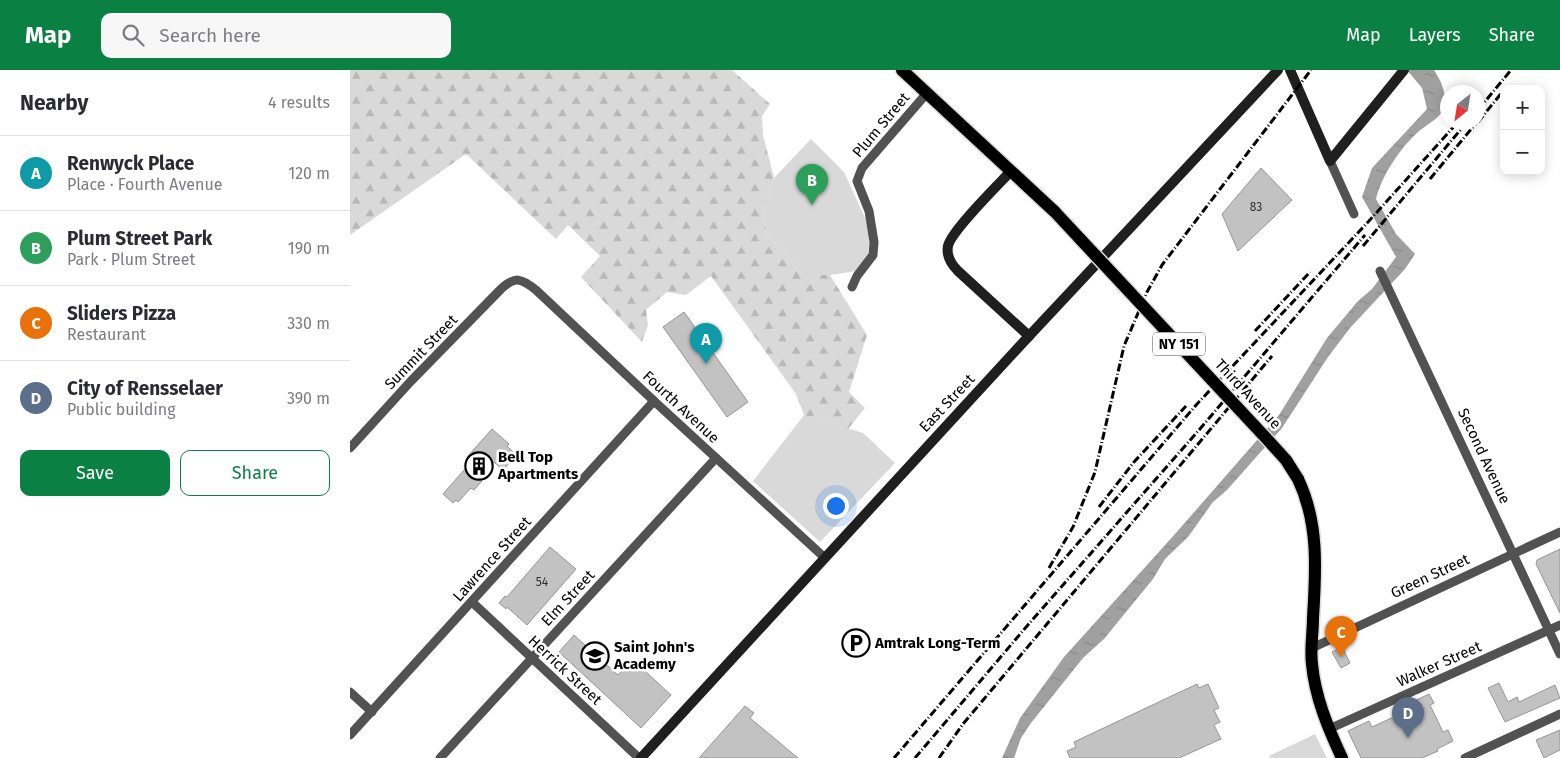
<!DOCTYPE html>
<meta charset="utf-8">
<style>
:root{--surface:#fff;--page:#f7f7f7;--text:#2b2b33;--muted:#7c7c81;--line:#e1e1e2;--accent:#0b8043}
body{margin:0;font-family:"Fira Sans",sans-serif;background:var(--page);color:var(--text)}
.controls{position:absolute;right:15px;top:15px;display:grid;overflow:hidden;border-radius:10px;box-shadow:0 2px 12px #0003}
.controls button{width:45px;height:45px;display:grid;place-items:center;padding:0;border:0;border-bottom:1px solid var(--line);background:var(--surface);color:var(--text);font:25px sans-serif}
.compass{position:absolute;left:1090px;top:15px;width:45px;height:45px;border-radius:50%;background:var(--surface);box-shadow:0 2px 12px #0003;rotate:210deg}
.you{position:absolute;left:485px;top:435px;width:18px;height:18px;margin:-12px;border:4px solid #fff;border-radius:50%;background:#1a73e8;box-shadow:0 0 0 8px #1a73e833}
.badge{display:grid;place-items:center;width:32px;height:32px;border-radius:50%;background:var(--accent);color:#fff;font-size:16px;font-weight:700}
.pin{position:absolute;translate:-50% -41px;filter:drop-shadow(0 1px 2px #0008)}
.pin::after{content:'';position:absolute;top:26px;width:18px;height:15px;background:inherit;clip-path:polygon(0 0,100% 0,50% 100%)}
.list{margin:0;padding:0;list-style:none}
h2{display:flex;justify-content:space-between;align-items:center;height:65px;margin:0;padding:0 20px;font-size:21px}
h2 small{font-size:16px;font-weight:400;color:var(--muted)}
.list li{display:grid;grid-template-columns:32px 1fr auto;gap:15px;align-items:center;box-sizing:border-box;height:75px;padding:0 20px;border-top:1px solid var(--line)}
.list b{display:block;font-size:19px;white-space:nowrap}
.list p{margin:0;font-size:16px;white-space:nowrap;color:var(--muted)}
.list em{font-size:16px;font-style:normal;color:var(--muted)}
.actions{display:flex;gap:10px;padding:15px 20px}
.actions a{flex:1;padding:11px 0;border:1px solid var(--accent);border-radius:10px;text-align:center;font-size:18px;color:var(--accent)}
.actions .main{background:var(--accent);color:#fff}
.icon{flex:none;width:28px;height:28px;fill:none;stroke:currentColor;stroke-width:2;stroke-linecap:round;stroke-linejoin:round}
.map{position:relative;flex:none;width:1210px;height:688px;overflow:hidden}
header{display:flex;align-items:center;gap:30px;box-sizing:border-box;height:70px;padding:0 25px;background:var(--accent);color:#fff}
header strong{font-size:24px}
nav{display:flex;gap:28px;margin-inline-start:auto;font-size:18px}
.search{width:350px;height:45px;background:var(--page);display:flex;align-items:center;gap:12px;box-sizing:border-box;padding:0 18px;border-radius:10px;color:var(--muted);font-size:19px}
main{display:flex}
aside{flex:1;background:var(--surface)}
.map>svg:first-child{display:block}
.green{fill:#d9d9d9}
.forest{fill:url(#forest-firs)}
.water{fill:url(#water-ripples)}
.building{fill:#c2c2c2;stroke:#969696}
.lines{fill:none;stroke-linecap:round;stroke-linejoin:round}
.primary-casing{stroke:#dbdbdb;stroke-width:15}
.street{stroke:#525252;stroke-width:9}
.secondary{stroke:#1f1f1f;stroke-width:10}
.primary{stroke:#000;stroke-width:12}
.rail{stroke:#000;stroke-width:3;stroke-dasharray:8 2.5 1 2.5;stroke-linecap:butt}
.primary-bridge-casing{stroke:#dbdbdb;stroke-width:15;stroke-linecap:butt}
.primary-bridge{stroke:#000;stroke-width:12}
.labels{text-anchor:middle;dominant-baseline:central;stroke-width:5;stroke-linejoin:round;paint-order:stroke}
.number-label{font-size:12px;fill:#303030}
.shield{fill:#fff;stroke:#4c4c4c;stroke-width:1}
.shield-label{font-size:14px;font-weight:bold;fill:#000}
.street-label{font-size:15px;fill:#000;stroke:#fff}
.poi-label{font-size:15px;font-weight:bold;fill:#000;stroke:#fff;text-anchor:start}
</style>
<header>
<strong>Map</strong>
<div class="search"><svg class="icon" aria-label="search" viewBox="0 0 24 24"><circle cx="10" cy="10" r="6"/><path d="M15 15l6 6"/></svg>Search here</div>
<nav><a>Map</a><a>Layers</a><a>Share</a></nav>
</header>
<main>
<aside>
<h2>Nearby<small>4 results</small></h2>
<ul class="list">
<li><span class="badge" style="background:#0f9aa8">A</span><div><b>Renwyck Place</b><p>Place · Fourth Avenue</p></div><em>120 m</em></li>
<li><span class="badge" style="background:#2e9e5b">B</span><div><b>Plum Street Park</b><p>Park · Plum Street</p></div><em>190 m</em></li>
<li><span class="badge" style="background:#e8710a">C</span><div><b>Sliders Pizza</b><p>Restaurant</p></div><em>330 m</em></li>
<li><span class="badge" style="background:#5c6f8a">D</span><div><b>City of Rensselaer</b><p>Public building</p></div><em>390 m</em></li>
</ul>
<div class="actions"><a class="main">Save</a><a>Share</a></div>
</aside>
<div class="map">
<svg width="1210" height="688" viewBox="0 0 1210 688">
<defs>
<pattern id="forest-firs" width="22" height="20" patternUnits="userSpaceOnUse" patternTransform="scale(1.25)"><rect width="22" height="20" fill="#d9d9d9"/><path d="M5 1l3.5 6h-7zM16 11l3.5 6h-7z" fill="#b8b8b8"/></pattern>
<pattern id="water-ripples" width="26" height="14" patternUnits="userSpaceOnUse" patternTransform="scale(1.25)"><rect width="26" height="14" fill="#a0a0a0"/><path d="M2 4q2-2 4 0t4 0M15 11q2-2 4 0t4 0" fill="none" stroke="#888"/></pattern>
</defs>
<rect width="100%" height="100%" fill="#fff"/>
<g class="green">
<path d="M461 69 494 102 516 150 520 166 518 184 506 201 480 205H453L417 164 413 141 424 108Z"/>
<path d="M454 345 513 363 545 393 470 472 403 411Z"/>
<path d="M965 664 977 688H920L919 686Z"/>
</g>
<path class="forest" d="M0 0H382L420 34 412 46 413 65 424 108 413 141 417 164 453 205H480L517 265 499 322 515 338 498 359 454 345 446 324 361 206 336 225 317 222 296 240 298 255 292 272 231 207 250 186 218 155 206 169 116 84 0 165Z"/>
<path class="water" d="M1057 0H1084C1092 12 1098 26 1093 40 1089 49 1074 56 1067 63 1049 80 1032 105 1026 129L1046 164 1065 184 1055 199 1000 258 978 287 932 358 877 420 863 432 838 467 815 489 803 509 754 569 733 588 681 653 671 668 664 688H652L670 648 714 587 825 464 929 345 977 268 1008 231 1022 219 1046 187 1012 127 1022 98 1077 39 1072 18Z"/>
<g class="building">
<path d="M911 98 942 130 888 181 872 144Z"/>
<path d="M334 242 398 332 377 347 313 257Z"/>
<path d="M142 359 159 374 157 376 166 385 153 400 144 392 129 409 132 411 124 420 121 418 108 432 106 430 103 433 93 424 122 391 117 387Z"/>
<path d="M200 477 226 499 177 555 157 537 156 539 149 533 155 526 157 527Z"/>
<path d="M1210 479V543L1186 494 1187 490Z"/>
<path d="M224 565 268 605 282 589 321 625 291 658 209 582Z"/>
<path d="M992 577 1000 593 991 598 982 582Z"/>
<path d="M1149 613 1158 632 1167 627 1169 632 1205 615 1210 628 1155 652 1138 618Z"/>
<path d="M847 614 849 618 858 614 869 638 864 640 870 652 864 655 871 669 829 688H720L717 681 726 677 724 672Z"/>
<path d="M1079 624 1084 633 1080 635 1093 662 1098 660 1103 671 1087 679 1088 681 1072 688H1011L998 661 1019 651 1022 657 1063 638 1060 633Z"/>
<path d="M395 636 404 643 400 648 448 688H349Z"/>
<path d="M1210 660V680L1194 688 1186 670Z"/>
</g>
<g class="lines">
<g class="primary-casing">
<g id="primary">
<path d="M552 0 705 142"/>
<path d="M948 409C969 453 966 500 963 548 963 563 960 579 962 594 965 627 978 658 992 688"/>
</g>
</g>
<g class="street">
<path d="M980 91 1004 144"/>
<path d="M1030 201 1210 584"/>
<path d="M502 217 507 206 523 185 524 172 519 141 507 111 512 98 577 23"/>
<path d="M0 378 61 311 151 219C165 206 171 208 186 220L304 331 475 488"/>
<path d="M122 532 289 688"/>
<path d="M962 578 1210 462"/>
<path d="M0 622 22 642"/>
<path d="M979 659 1210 555"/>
<path d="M0 665 304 331"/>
<path d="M90 688 366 388"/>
<path d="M1115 688 1210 644"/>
</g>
<g class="secondary">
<path d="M940 0 980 91 1054 0"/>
<path d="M661 101C648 115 601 161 598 176 596 186 602 195 608 201L679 266"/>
<path d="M291 688 679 266 928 0"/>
</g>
<use href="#primary" class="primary"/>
<g class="rail">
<path d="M1128 40 1161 0"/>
<path d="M1128 52 1154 20"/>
<path d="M1080 109 1127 52"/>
<path d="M1013 176 1117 52"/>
<path d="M905 261 960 202"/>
<path d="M749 437 784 392 836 336"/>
<path d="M699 498 723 457 745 402 774 276 797 222 812 195 961 0"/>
<path d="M544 688 847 334 1019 151 1108 52"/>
<path d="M565 688 677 556 849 360 1015 165"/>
<path d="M589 688 613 654 922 286"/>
</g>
<g class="primary-bridge-casing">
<path id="primary-bridge" d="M705 142 916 368 936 390 948 409"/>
</g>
<use href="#primary-bridge" class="primary-bridge"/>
</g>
<defs>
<g id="building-ring" transform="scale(1.4375)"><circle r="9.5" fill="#fff" stroke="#000" stroke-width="1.5"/><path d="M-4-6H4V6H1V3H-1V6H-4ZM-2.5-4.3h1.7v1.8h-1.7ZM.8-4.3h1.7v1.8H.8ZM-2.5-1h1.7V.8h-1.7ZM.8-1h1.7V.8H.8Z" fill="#000"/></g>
<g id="parking-ring" transform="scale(1.4375)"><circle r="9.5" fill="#fff" stroke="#000" stroke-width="1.5"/><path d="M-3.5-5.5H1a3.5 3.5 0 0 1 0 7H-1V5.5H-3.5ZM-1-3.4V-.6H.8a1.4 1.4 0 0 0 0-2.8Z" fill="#000"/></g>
<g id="school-ring" transform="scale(1.4375)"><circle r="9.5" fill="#fff" stroke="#000" stroke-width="1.5"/><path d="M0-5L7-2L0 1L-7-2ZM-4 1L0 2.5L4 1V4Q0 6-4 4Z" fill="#000"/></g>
</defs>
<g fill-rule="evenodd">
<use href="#building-ring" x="129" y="396"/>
<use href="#parking-ring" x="506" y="573"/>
<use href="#school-ring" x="245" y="586"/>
</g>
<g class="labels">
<g class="number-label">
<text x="906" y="137">83</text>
<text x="192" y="512">54</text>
</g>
<rect class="shield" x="803" y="262.5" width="52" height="23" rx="4"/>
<g class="shield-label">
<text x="829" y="274">NY 151</text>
</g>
<g class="street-label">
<text transform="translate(531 55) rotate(-50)">Plum Street</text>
<text transform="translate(71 282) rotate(-46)">Summit Street</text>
<text transform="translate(898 324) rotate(47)">Third Avenue</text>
<text transform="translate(597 333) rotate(-47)">East Street</text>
<text transform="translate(331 337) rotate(43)">Fourth Avenue</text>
<text transform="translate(1134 386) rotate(65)">Second Avenue</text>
<text transform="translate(142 489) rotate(-48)">Lawrence Street</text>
<text transform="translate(1080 506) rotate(-25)">Green Street</text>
<text transform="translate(218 528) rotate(-47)">Elm Street</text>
<text transform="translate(1089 594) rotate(-24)">Walker Street</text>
<text transform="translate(215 600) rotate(43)">Herrick Street</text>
</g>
<g class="poi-label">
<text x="148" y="387">Bell Top<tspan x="148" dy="17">Apartments</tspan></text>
<text x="525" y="573">Amtrak Long-Term</text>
<text x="264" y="577">Saint John's<tspan x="264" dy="17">Academy</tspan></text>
</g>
</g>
</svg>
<div class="controls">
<button>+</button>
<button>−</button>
</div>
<svg class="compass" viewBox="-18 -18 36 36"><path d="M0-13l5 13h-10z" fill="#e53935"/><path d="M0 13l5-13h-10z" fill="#7c7c81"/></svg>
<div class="you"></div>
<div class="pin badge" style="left:356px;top:294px;background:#0f9aa8">A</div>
<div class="pin badge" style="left:462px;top:135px;background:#2e9e5b">B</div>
<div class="pin badge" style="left:991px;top:587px;background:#e8710a">C</div>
<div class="pin badge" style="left:1058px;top:668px;background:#5c6f8a">D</div>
</div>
</main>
